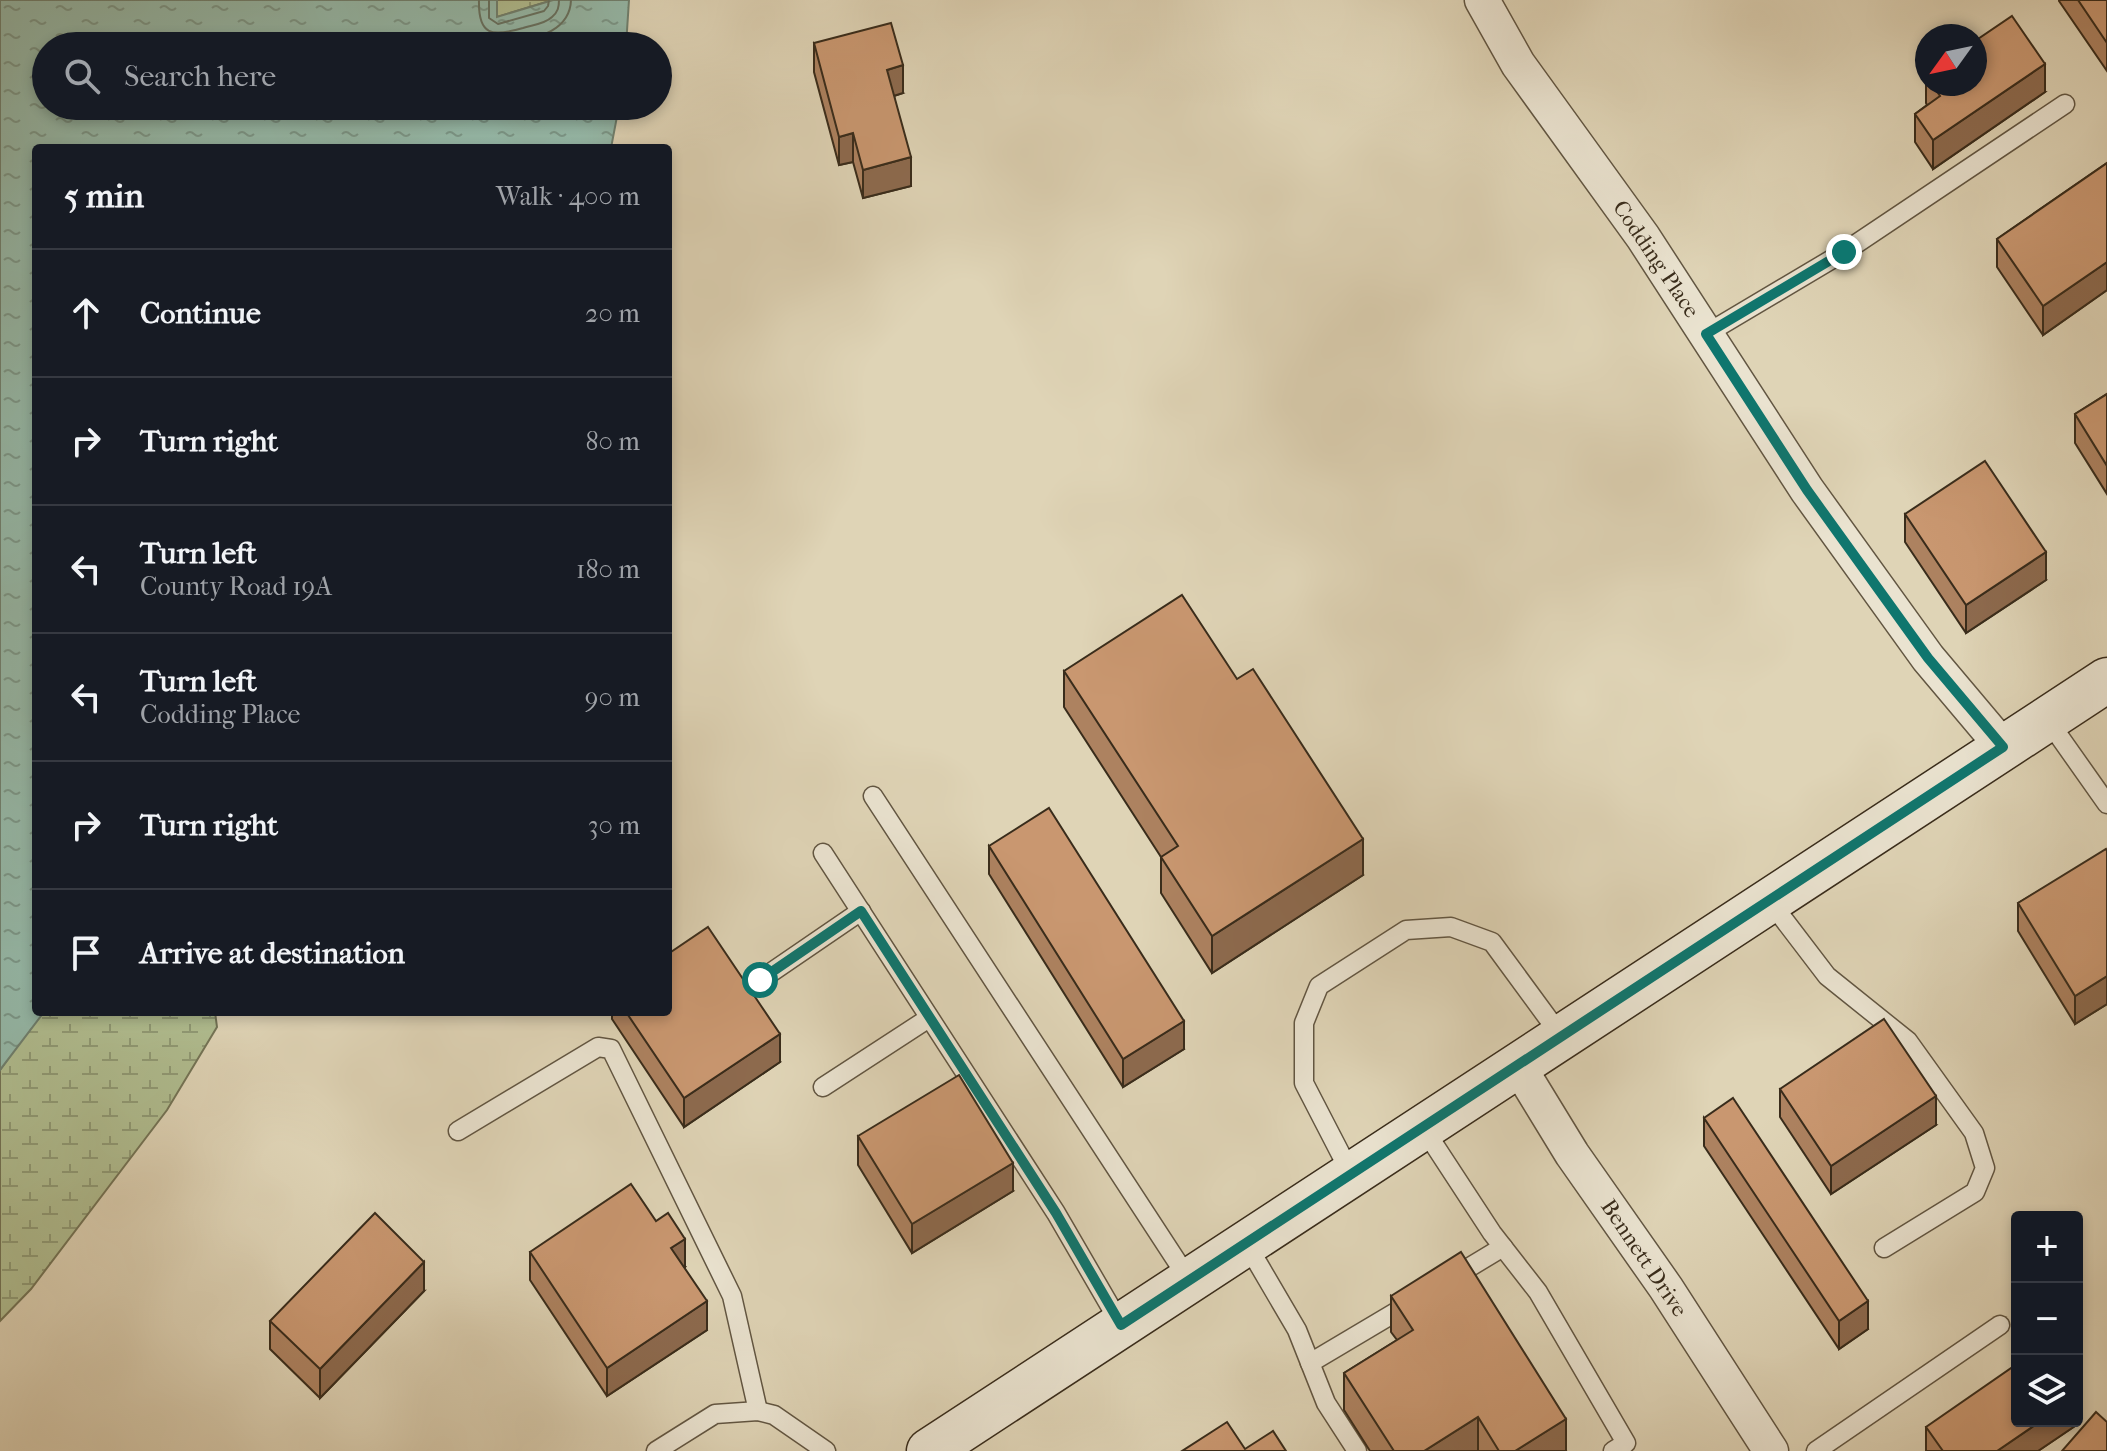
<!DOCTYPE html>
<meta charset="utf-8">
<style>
:root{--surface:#171b24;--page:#242831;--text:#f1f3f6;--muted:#9ea1a6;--line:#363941}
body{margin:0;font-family:"IM FELL French Canon",serif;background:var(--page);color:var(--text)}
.controls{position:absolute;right:24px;bottom:24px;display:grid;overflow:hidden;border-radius:8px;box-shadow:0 4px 12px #0003}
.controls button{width:72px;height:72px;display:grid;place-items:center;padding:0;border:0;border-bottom:2px solid var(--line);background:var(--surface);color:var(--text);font:40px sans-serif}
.compass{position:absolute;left:1915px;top:24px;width:72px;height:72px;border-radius:50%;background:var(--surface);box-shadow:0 4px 12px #0003;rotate:237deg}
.stop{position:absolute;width:24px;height:24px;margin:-18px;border:6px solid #0f766e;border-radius:50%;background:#fff}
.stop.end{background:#0f766e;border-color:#fff;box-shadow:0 2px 8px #0008}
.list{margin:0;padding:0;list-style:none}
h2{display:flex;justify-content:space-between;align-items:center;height:104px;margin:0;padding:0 32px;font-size:34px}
h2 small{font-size:26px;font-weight:400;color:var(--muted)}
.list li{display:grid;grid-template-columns:52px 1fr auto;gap:24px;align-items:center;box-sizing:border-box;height:128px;padding:0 32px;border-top:2px solid var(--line)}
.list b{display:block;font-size:30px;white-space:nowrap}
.list p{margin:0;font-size:26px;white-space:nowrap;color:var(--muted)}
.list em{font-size:26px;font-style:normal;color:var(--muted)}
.icon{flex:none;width:44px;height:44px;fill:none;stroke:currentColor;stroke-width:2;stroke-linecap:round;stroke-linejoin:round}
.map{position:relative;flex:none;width:2107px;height:1451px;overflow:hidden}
.search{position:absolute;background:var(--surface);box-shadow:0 4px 12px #0003;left:32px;top:32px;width:640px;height:88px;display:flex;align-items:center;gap:20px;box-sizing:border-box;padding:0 28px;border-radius:44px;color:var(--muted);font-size:30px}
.panel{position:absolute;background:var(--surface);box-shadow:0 4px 12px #0003;left:32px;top:144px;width:640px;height:872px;border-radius:8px}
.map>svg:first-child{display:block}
.wetland{fill:url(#wetland-marsh);stroke:#747456;stroke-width:2}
.water{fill:url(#water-ripples);stroke:#708170;stroke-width:2}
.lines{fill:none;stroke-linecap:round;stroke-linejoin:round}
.shore{stroke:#677262;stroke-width:2}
.service-casing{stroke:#625642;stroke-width:21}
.minor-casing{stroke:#625642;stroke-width:37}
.secondary-casing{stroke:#392c1b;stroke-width:47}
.service{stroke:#eae3d0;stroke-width:18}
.minor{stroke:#eae3d0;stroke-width:34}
.secondary{stroke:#eae3d0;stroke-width:44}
.wall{fill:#ad8260;stroke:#392c1b;stroke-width:2}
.shaded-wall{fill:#8d6a4e;stroke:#392c1b;stroke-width:2}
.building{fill:#c99770;stroke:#392c1b;stroke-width:2}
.route{stroke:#0f766e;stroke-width:10}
.labels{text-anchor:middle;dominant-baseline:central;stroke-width:6;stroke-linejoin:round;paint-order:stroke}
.street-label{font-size:22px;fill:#392c1b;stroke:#eae3d0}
</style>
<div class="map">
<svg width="2107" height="1451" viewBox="0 0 2107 1451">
<defs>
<pattern id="wetland-marsh" width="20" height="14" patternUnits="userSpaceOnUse" patternTransform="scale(2)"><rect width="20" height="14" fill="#b0bd90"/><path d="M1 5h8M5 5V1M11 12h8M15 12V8" fill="none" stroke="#909a75"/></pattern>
<pattern id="water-ripples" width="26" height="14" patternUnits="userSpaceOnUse" patternTransform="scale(2)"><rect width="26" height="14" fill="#95b9a9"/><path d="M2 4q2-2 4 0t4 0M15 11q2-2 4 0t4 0" fill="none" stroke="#7b9789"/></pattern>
</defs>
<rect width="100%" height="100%" fill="#dfd4b6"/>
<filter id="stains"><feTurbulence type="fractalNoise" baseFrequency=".0025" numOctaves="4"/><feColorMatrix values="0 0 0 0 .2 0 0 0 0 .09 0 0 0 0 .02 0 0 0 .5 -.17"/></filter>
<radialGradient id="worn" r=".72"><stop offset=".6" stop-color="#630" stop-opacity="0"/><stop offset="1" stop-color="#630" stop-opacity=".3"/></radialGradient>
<g class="wetland">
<path d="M480 0H553L487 20Z"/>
<path d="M41 1012H215L217 1027 167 1110 31 1289 0 1321V1070Z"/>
</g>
<path class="water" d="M0 0H497V17L553 0H629L626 46H46V106H619L611 148H36V1012H44L0 1070Z"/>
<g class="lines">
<g class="shore">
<path d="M479 0C478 36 492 37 523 28 532 25 545 24 552 17 558 12 559 7 559 0"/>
<path d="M489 0V18L498 24 544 11 548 6 549 0"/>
<path d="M503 46C531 39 570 34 571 0"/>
</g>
<g class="service-casing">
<g id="service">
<path d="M1706 334 1844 252 2065 104"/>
<path d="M2047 719 2107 804"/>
<path d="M873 796 1189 1280"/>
<path d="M823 853 1056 1213 1121 1325"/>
<path d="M1769 900 1827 976 1908 1041 1974 1133 1985 1168 1975 1192 1884 1248"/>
<path d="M760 980 861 911"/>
<path d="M823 1087 929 1018"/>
<path d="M1422 1126 1492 1233 1538 1292 1626 1443 1613 1451"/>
<path d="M458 1131 598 1047 611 1049 732 1296 758 1411"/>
<path d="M1351 1174 1304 1083V1023L1319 986 1406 930 1451 927 1492 942 1561 1036"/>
<path d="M1246 1243 1297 1330 1326 1403 1357 1451"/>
<path d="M1450 1279 1503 1247"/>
<path d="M1310 1363 1411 1303"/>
<path d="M656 1451 715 1414 758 1411 774 1415 826 1451"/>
<path d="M1816 1451 2000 1325"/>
</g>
</g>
<g class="minor-casing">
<g id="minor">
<path d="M1482 0 1518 64 1643 237 1807 490 1928 658 2003 747"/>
<path d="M1517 1064 1572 1154 1666 1288 1771 1451"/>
</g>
</g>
<g class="secondary-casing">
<path id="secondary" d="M929 1451 2107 680"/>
</g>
<use href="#service" class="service"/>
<use href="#minor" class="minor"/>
<use href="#secondary" class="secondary"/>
</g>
<g class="wall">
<path d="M2059 0H2107V71L2059 1Z"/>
<path d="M814 43 903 93 894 96 911 186 863 198 853 162 839 165 814 72Z"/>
<path d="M1927 73V84H1975L2045 92 1933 169 1915 142V114L1927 105 1926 103V74Z"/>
<path d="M2107 163V290L2043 335 1997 267V239Z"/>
<path d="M2107 394V494L2075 443V414Z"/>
<path d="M1905 514 2046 580 1966 633 1905 542Z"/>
<path d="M1064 671 1363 875 1212 973 1161 893V857L1064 707Z"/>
<path d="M989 846 1184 1049 1123 1087 989 874Z"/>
<path d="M2107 851V1004L2075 1024 2018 931V903Z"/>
<path d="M612 1012H668L780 1062 684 1127 612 1019Z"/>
<path d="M1780 1089 1936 1125 1831 1194 1780 1117Z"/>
<path d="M1704 1118 1868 1329 1839 1349 1704 1146Z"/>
<path d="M858 1136 1013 1191 912 1253 858 1165Z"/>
<path d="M530 1252 685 1267 684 1268 707 1330 607 1396 530 1280Z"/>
<path d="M424 1291 320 1398 270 1349V1321Z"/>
<path d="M1391 1296 1566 1451H1370L1344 1410V1373L1397 1340 1391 1332Z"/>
<path d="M2078 1424 2038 1451H1926V1427Z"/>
</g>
<g class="shaded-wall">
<path d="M2045 64V92L1933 169V140Z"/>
<path d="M903 65V93L887 98V70Z"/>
<path d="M853 133V162L839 165V137Z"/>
<path d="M911 157V186L863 198V170Z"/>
<path d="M2107 262V290L2043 335V306Z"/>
<path d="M2046 552V580L1966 633V605Z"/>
<path d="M1363 839V875L1212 973V936Z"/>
<path d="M2107 976V1004L2075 1024V996Z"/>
<path d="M1184 1021V1049L1123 1087V1059Z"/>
<path d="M780 1034V1062L684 1127V1098Z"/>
<path d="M1936 1096V1125L1831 1194V1166Z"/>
<path d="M1013 1163V1191L912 1253V1224Z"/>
<path d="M685 1239V1267L671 1277V1248Z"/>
<path d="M424 1262V1291L320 1398V1369Z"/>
<path d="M707 1301V1330L607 1396V1368Z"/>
<path d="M1868 1301V1329L1839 1349V1321Z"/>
<path d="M2078 1395V1424L2038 1451H1997L2041 1421H2077Z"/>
<path d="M1478 1417V1451H1424Z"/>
<path d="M1566 1419V1451H1515Z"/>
</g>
<g class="building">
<path d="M2078 0H2107V43Z"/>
<path d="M2012 16 2045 64 1933 140 1915 114 1940 96 1932 84H1975V41Z"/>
<path d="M891 23 903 65 887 70 911 157 863 170 853 133 839 137 814 43Z"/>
<path d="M2107 163V262L2043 306 1997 239Z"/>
<path d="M2107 394V466L2075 414Z"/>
<path d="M1985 461 2046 552 1966 605 1905 514Z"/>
<path d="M1182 595 1237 679 1253 669 1363 839 1212 936 1161 857 1178 846 1064 671Z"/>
<path d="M1049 808 1184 1021 1123 1059 989 846Z"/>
<path d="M2106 849 2107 851V976L2075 996 2018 903Z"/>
<path d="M708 927 780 1034 684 1098 626 1012H668V954Z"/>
<path d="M1884 1019 1936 1096 1831 1166 1780 1089Z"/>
<path d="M959 1075 1013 1163 912 1224 858 1136Z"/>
<path d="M1733 1098 1868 1301 1839 1321 1704 1118Z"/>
<path d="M631 1184 656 1221 668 1213 685 1239 671 1248 707 1301 607 1368 530 1252Z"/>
<path d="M375 1213 424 1262 320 1369 270 1321Z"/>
<path d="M1461 1252 1566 1419 1515 1451H1499L1478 1417 1424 1451H1394L1344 1373 1413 1330 1391 1296Z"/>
<path d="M2017 1364V1421H2041L1997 1451H1943L1926 1427Z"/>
<path d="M2096 1412 2107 1422V1451H2062Z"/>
<path d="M1227 1422 1245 1449 1273 1431 1286 1451H1182Z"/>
</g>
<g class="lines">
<path class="route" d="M760 980 861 911 1056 1213 1121 1325 2003 747 1928 658 1807 490 1706 334 1844 252"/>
</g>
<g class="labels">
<g class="street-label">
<text transform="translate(1656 259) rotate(56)">Codding Place</text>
<text transform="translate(1644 1258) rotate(56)">Bennett Drive</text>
</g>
</g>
<rect width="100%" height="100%" filter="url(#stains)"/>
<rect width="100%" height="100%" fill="url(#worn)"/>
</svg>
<div class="controls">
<button>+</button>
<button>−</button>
<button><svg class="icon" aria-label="layers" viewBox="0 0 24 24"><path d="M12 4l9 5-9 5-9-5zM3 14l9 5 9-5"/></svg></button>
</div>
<svg class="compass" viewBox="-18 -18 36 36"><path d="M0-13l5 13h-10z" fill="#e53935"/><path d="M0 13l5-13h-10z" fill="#9ea1a6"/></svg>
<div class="stop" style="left:760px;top:980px"></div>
<div class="stop end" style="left:1844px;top:252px"></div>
<div class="search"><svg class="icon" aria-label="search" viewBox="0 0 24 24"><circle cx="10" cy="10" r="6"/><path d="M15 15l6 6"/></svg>Search here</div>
<section class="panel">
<h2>5 min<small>Walk · 400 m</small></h2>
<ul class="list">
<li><svg class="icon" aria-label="ahead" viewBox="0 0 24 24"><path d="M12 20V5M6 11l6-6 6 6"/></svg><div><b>Continue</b></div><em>20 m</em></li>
<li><svg class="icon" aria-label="right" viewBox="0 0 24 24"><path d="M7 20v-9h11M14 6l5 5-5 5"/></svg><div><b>Turn right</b></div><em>80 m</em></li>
<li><svg class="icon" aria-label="left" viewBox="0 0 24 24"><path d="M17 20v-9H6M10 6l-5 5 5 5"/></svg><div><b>Turn left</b><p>County Road 19A</p></div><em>180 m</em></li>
<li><svg class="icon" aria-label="left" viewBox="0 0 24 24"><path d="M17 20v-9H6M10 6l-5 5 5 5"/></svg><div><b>Turn left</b><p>Codding Place</p></div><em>90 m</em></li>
<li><svg class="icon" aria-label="right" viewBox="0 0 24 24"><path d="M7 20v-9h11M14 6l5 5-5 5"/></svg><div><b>Turn right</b></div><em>30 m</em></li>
<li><svg class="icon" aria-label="arrive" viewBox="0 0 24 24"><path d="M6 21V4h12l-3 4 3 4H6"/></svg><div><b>Arrive at destination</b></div></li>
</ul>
</section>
</div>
